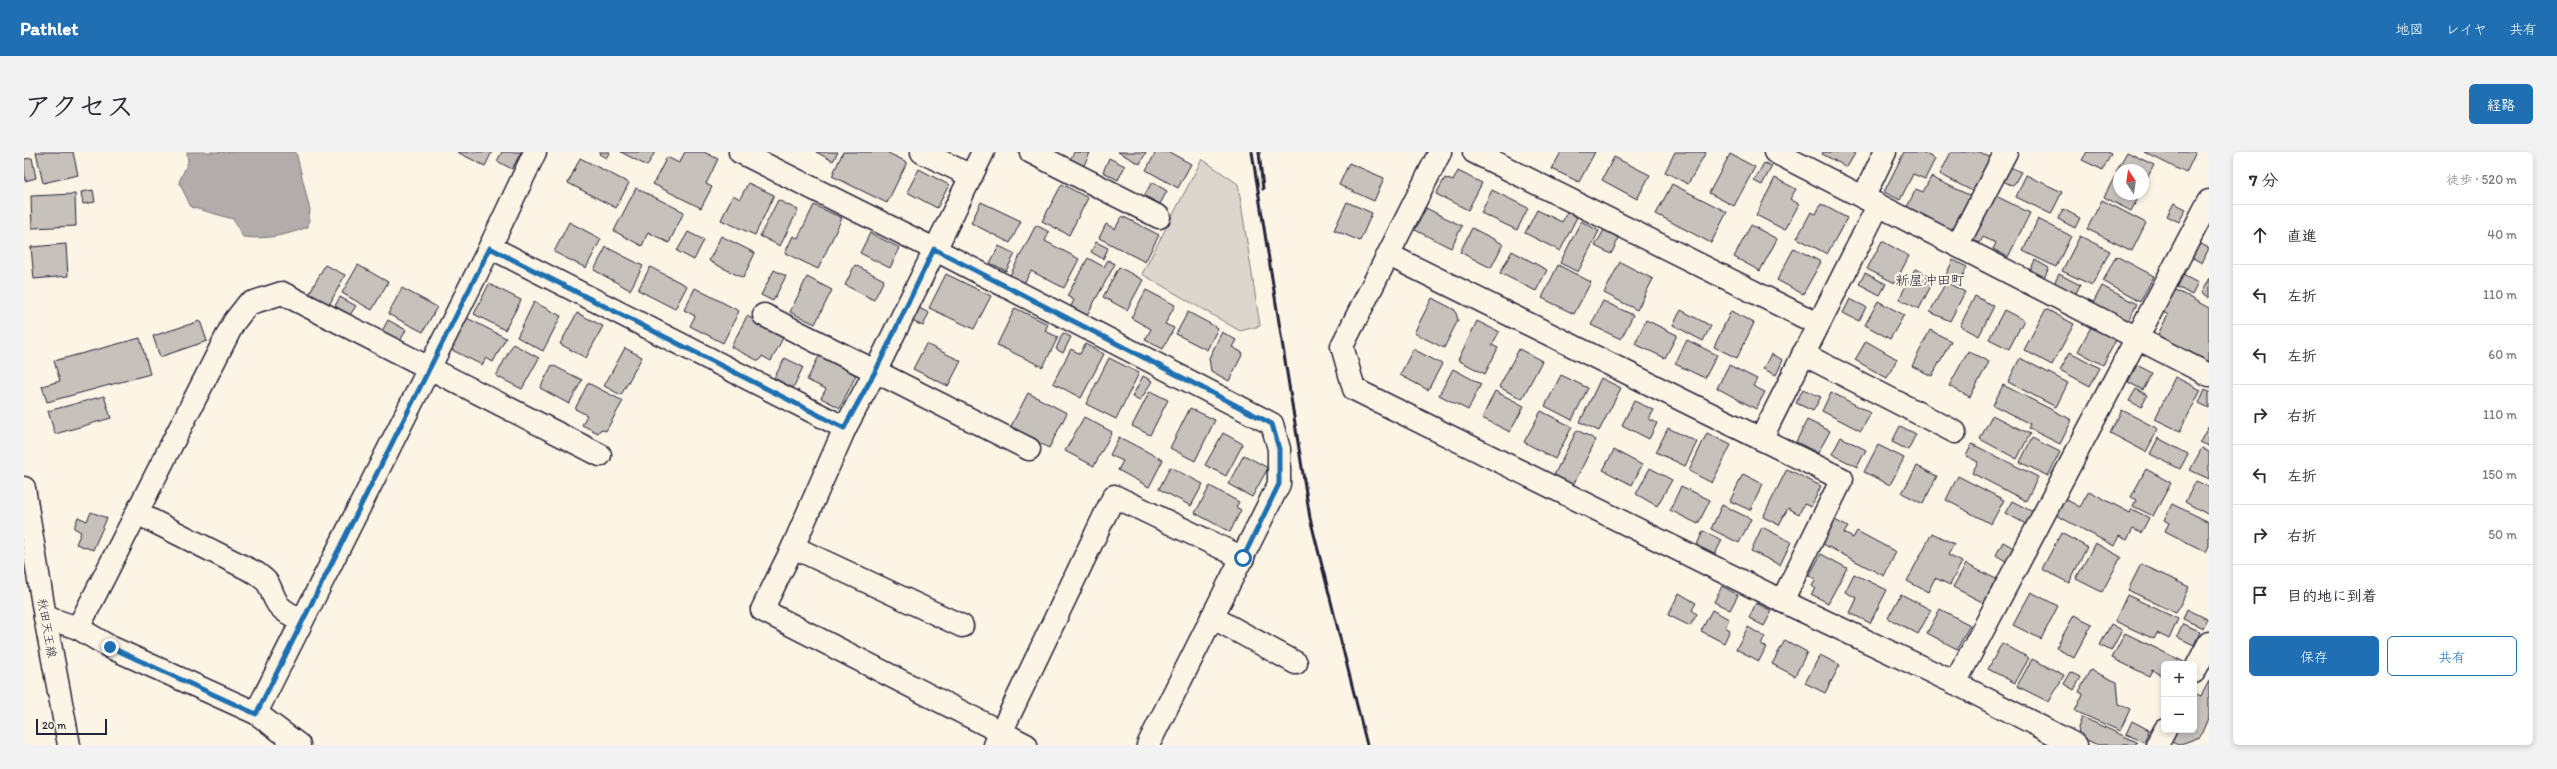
<!DOCTYPE html>
<html lang="ja">
<meta charset="utf-8">
<style>
:root{--surface:#fff;--page:#f2f2f3;--text:#2b2b33;--muted:#7c7c81;--line:#e1e1e2;--accent:#1f6fb2}
body{margin:0;font-family:Itim,"Klee One",sans-serif;background:var(--page);color:var(--text)}
.controls{position:absolute;right:12px;bottom:12px;display:grid;overflow:hidden;border-radius:6px;box-shadow:0 2px 6px #0003}
.controls button{width:36px;height:36px;display:grid;place-items:center;padding:0;border:0;border-bottom:1px solid var(--line);background:var(--surface);color:var(--text);font:20px sans-serif}
.compass{position:absolute;left:2089px;top:12px;width:36px;height:36px;border-radius:50%;background:var(--surface);box-shadow:0 2px 6px #0003;rotate:347deg}
.scale{position:absolute;left:12px;bottom:10px;width:71px;box-sizing:border-box;padding-left:4px;border:2px solid #22223b;border-top:0;font-size:11px;line-height:14px;white-space:nowrap;color:#22223b;-webkit-text-stroke:3px #fcf5e5;paint-order:stroke}
.stop{position:absolute;width:12px;height:12px;margin:-9px;border:3px solid #1f6fb2;border-radius:50%;background:#fff}
.stop.end{background:#1f6fb2;border-color:#fff;box-shadow:0 1px 4px #0008}
.list{margin:0;padding:0;list-style:none}
h2{display:flex;justify-content:space-between;align-items:center;height:52px;margin:0;padding:0 16px;font-size:17px}
h2 small{font-size:13px;font-weight:400;color:var(--muted)}
.list li{display:grid;grid-template-columns:26px 1fr auto;gap:12px;align-items:center;box-sizing:border-box;height:60px;padding:0 16px;border-top:1px solid var(--line)}
.list b{display:block;font-size:15px;white-space:nowrap}
.list em{font-size:13px;font-style:normal;color:var(--muted)}
.actions{display:flex;gap:8px;padding:12px 16px}
.actions a{flex:1;padding:9px 0;border:1px solid var(--accent);border-radius:6px;text-align:center;font-size:14px;color:var(--accent)}
.actions .main{background:var(--accent);color:#fff}
.icon{flex:none;width:22px;height:22px;fill:none;stroke:currentColor;stroke-width:2;stroke-linecap:round;stroke-linejoin:round}
.map{position:relative;flex:none;width:2185px;height:593px;overflow:hidden;border-radius:6px}
header{display:flex;align-items:center;gap:24px;box-sizing:border-box;height:56px;padding:0 20px;background:var(--accent);color:#fff}
header strong{font-size:19px}
nav{display:flex;gap:22px;margin-inline-start:auto;font-size:14px}
.intro{display:flex;align-items:center;justify-content:space-between;box-sizing:border-box;height:96px;padding:0 24px}
h1{margin:0;font-size:28px}
.button{padding:10px 18px;border-radius:6px;background:var(--accent);color:#fff;font-size:14px;font-weight:700}
main{display:flex;gap:24px;padding:0 24px}
aside{flex:1;background:var(--surface);border-radius:6px;box-shadow:0 2px 6px #0003}
.map>svg:first-child{display:block}
.green{fill:#dcd6cc;stroke:#7f7c84}
.water{fill:#b2adab;stroke:#78757e}
.building{fill:#c6c1bb;stroke:#22223b}
.lines{fill:none;stroke-linecap:round;stroke-linejoin:round}
.street-casing{stroke:#22223b;stroke-width:25}
.primary-casing{stroke:#22223b;stroke-width:25}
.street{stroke:#fcf5e5;stroke-width:22}
.primary{stroke:#fcf5e5;stroke-width:22}
.rail{stroke:#22223b;stroke-width:3}
.route{stroke:#1f6fb2;stroke-width:5}
.labels{text-anchor:middle;dominant-baseline:central;stroke-width:4;stroke-linejoin:round;paint-order:stroke}
.street-label{font-size:12px;fill:#22223b;stroke:#fcf5e5}
.quarter-label{font-size:14px;fill:#22223b;stroke:#fcf5e5}
</style>
<header>
<strong>Pathlet</strong>
<nav><a>地図</a><a>レイヤ</a><a>共有</a></nav>
</header>
<div class="intro"><h1>アクセス</h1><a class="button">経路</a></div>
<main>
<div class="map">
<svg width="2185" height="593" viewBox="0 0 2185 593">
<rect width="100%" height="100%" fill="#fcf5e5"/>
<filter id="ink" filterUnits="userSpaceOnUse"><feTurbulence type="fractalNoise" baseFrequency=".025" numOctaves="2"/><feDisplacementMap in="SourceGraphic" scale="8" xChannelSelector="R" yChannelSelector="G"/><feConvolveMatrix kernelMatrix="1 2 1 2 8 2 1 2 1" color-interpolation-filters="sRGB"/></filter>
<g filter="url(#ink)">
<path class="green" d="M1178 7 1214 32 1236 174 1216 179 1118 122Z"/>
<path class="water" d="M163 0H272L286 58 284 75C263 83 242 88 219 85L209 67 167 55 155 30 164 10Z"/>
<g class="building">
<path d="M12 0H49L54 23 19 31Z"/>
<path d="M433 0H468L461 14Z"/>
<path d="M478 0H497L488 17 473 9Z"/>
<path d="M576 0H586L582 6 575 2Z"/>
<path d="M597 0H631L623 14Z"/>
<path d="M661 0H680L694 7 682 32 688 35 677 56 629 32 643 5 655 11Z"/>
<path d="M792 0H814L809 9Z"/>
<path d="M819 0H862L883 10 863 51 808 24Z"/>
<path d="M1050 0 1066 1 1059 15 1046 8Z"/>
<path d="M1094 0H1122L1116 12Z"/>
<path d="M1132 0H1145L1167 12 1154 36 1122 18Z"/>
<path d="M1537 0H1571L1555 30 1528 17Z"/>
<path d="M1651 0H1682L1664 32 1641 20Z"/>
<path d="M1799 0H1832L1823 15 1798 2Z"/>
<path d="M1880 0H1898L1911 7 1901 27 1889 22 1876 48 1860 40Z"/>
<path d="M1927 0H1956L1967 6 1950 40 1916 22Z"/>
<path d="M2063 0H2083L2087 2 2079 18 2058 8Z"/>
<path d="M2103 0 2130 13 2119 34V18H2095V22L2092 20Z"/>
<path d="M2120 0H2172L2162 21Z"/>
<path d="M1706 2 1731 15 1710 54 1685 41Z"/>
<path d="M1590 5 1626 23 1613 47 1578 28Z"/>
<path d="M8 6 12 26 1 29 0 7Z"/>
<path d="M556 6 605 31 592 56 544 31Z"/>
<path d="M1085 6 1101 14 1094 28 1079 20Z"/>
<path d="M1325 11 1360 26 1350 49 1315 33Z"/>
<path d="M1740 11 1748 14 1738 33 1730 29Z"/>
<path d="M1984 14 1997 20 1989 34 1977 28Z"/>
<path d="M895 17 925 33 913 56 883 40Z"/>
<path d="M1434 19 1458 31 1444 58 1412 42 1421 26 1429 29Z"/>
<path d="M2002 23 2038 40 2027 62 1992 45Z"/>
<path d="M2091 24 2095 26V42H2116L2107 59 2080 45Z"/>
<path d="M1907 25 1947 44 1929 80 1882 57 1892 37 1899 40Z"/>
<path d="M1751 26 1772 37 1766 47 1775 52 1761 78 1732 63Z"/>
<path d="M1128 30 1143 39 1136 52 1120 44Z"/>
<path d="M724 31 750 43 731 83 697 68 709 43 716 47Z"/>
<path d="M1038 32 1064 46 1045 83 1018 69Z"/>
<path d="M1648 32 1703 60 1687 91 1632 62Z"/>
<path d="M612 36 660 60 645 91 624 80 618 94 590 79Z"/>
<path d="M69 38 71 50 59 52 57 40Z"/>
<path d="M1468 38 1504 56 1493 78 1457 61Z"/>
<path d="M51 42 52 74 8 76 7 44Z"/>
<path d="M1968 42 2006 61 1984 105 1969 97 1972 91 1959 85 1956 91 1945 86Z"/>
<path d="M754 48 774 58 756 94 736 84Z"/>
<path d="M2078 48 2122 71 2108 99 2063 77Z"/>
<path d="M957 50 997 69 986 91 947 71Z"/>
<path d="M1323 50 1348 61 1336 89 1310 78Z"/>
<path d="M2150 51 2162 57 2155 70 2143 64Z"/>
<path d="M1797 52 1823 66 1803 102 1773 86 1787 60 1792 62Z"/>
<path d="M790 53 818 66 794 117 761 101 769 84 774 86Z"/>
<path d="M1402 56 1438 74 1427 96 1391 78Z"/>
<path d="M2039 57 2056 66 2051 76 2034 67Z"/>
<path d="M1513 58 1538 70 1543 60 1553 65 1536 99 1501 81Z"/>
<path d="M1098 64 1135 83 1121 110 1075 86 1082 72 1091 77Z"/>
<path d="M2014 67 2047 84 2032 115 1999 99Z"/>
<path d="M1557 69 1575 79 1554 120 1536 111Z"/>
<path d="M545 70 577 87 562 116 530 100Z"/>
<path d="M1012 73 1025 80 1021 89 1055 107 1040 136 1007 119 999 133 985 125Z"/>
<path d="M1727 73 1753 87 1736 119 1710 105Z"/>
<path d="M1448 76 1479 92 1467 116 1436 100Z"/>
<path d="M1580 78 1595 86 1587 102 1571 94Z"/>
<path d="M664 80 680 88 670 108 653 99Z"/>
<path d="M846 81 876 96 866 116 836 101Z"/>
<path d="M697 84 731 101 719 126 685 109Z"/>
<path d="M2056 84 2086 99 2068 133 2038 119Z"/>
<path d="M1858 89 1885 104 1871 131 1843 117Z"/>
<path d="M1072 90 1084 96 1079 107 1067 100Z"/>
<path d="M2175 91 2185 96 2178 111 2167 105Z"/>
<path d="M42 92 44 124 10 127 7 95Z"/>
<path d="M975 94 991 102 982 119 966 111Z"/>
<path d="M582 95 619 114 606 138 570 118Z"/>
<path d="M1770 96 1797 110 1779 142 1753 128Z"/>
<path d="M1488 99 1523 118 1512 139 1476 121Z"/>
<path d="M2092 104 2130 124 2116 150 2079 129Z"/>
<path d="M1064 106 1080 115 1084 108 1091 112 1062 165 1046 156 1050 148 1043 144Z"/>
<path d="M1929 108 1943 115 1936 130 1922 123Z"/>
<path d="M2011 108 2025 116 2020 126 2006 119Z"/>
<path d="M1596 110 1629 127 1613 158 1580 141Z"/>
<path d="M301 113 321 123 304 155 284 144Z"/>
<path d="M334 113 364 130 348 158 318 141Z"/>
<path d="M831 113 860 128 850 148 821 133Z"/>
<path d="M1534 113 1567 130 1550 162 1518 146Z"/>
<path d="M626 115 663 134 651 157 614 138Z"/>
<path d="M1095 115 1119 128 1103 158 1079 145Z"/>
<path d="M1891 117 1911 126 1895 157 1875 147Z"/>
<path d="M750 118 762 124 749 149 737 143Z"/>
<path d="M1841 121 1862 132 1856 143 1835 132Z"/>
<path d="M922 122 967 144 950 177 905 156Z"/>
<path d="M2035 122 2056 133 2050 145 2029 134Z"/>
<path d="M2157 122 2174 131 2168 143 2150 133Z"/>
<path d="M783 125 808 138 791 172 766 160Z"/>
<path d="M2185 126V146L2177 141Z"/>
<path d="M1922 130 1941 140 1926 169 1906 160Z"/>
<path d="M465 132 497 148 481 178 450 162Z"/>
<path d="M2078 134 2113 152 2103 171 2068 153Z"/>
<path d="M378 136 413 155 399 180 364 162Z"/>
<path d="M671 136 715 159 699 191 666 174 671 164 660 158Z"/>
<path d="M2148 136 2185 156V214L2132 186 2144 163 2136 158Z"/>
<path d="M1122 138 1151 153 1141 172 1150 176 1139 197 1121 188 1127 177 1107 166Z"/>
<path d="M1951 144 1970 154 1955 184 1936 174Z"/>
<path d="M316 145 332 154 326 163 311 154Z"/>
<path d="M1408 146 1431 158 1434 168 1420 196 1390 181Z"/>
<path d="M1826 147 1842 155 1835 169 1819 161Z"/>
<path d="M1579 149 1609 163 1597 187 1567 173Z"/>
<path d="M1854 149 1880 163 1866 187 1841 173Z"/>
<path d="M510 150 537 164 519 199 493 185Z"/>
<path d="M895 156 905 161 899 174 888 169Z"/>
<path d="M991 156 1024 172 1021 179 1034 185 1019 215 973 193Z"/>
<path d="M2022 157 2050 172 2028 213 2000 198Z"/>
<path d="M1657 158 1687 174 1679 189 1649 173Z"/>
<path d="M1980 158 2000 168 1985 197 1965 187Z"/>
<path d="M1707 159 1730 171 1713 206 1690 195Z"/>
<path d="M1164 160 1194 176 1183 198 1152 182Z"/>
<path d="M553 161 579 174 562 206 536 192Z"/>
<path d="M723 164 760 184 747 209 738 204 735 209 707 195Z"/>
<path d="M443 166 482 186 469 210 462 206 458 213 426 197Z"/>
<path d="M364 168 382 178 375 191 357 181Z"/>
<path d="M1622 168 1653 183 1641 206 1611 192Z"/>
<path d="M176 169 183 189 136 205 129 184Z"/>
<path d="M1453 169 1475 180 1468 193 1474 196 1461 222 1434 208Z"/>
<path d="M2067 175 2092 188 2079 213 2054 199Z"/>
<path d="M1906 178 1927 189 1908 224 1888 214Z"/>
<path d="M1198 180 1212 188 1208 195 1219 201 1205 229 1187 219 1185 206Z"/>
<path d="M1039 181 1047 185 1039 201 1032 197Z"/>
<path d="M116 186 126 222 23 250 18 234 36 229 30 209Z"/>
<path d="M1663 188 1693 203 1681 226 1651 212Z"/>
<path d="M1842 189 1873 207 1863 226 1831 208Z"/>
<path d="M489 192 515 206 498 237 472 224Z"/>
<path d="M902 192 937 209 924 234 889 217Z"/>
<path d="M1061 192 1080 202 1057 246 1029 231 1047 197 1056 202Z"/>
<path d="M601 196 618 205 597 243 580 234Z"/>
<path d="M1389 197 1418 212 1404 238 1376 223Z"/>
<path d="M1495 197 1518 209 1498 247 1475 235Z"/>
<path d="M1944 199 1965 210 1946 245 1925 234Z"/>
<path d="M2046 200 2076 216 2066 234 2036 218Z"/>
<path d="M1747 202 1759 208 1752 223 1739 217Z"/>
<path d="M795 204 832 223 816 256 797 246 802 237 783 228Z"/>
<path d="M761 206 779 215 769 236 750 226Z"/>
<path d="M1085 206 1115 221 1092 267 1062 252Z"/>
<path d="M1996 206 2044 231 2032 255 1984 230Z"/>
<path d="M528 213 558 228 545 252 516 236Z"/>
<path d="M1705 213 1733 227 1729 234 1741 240 1732 257 1693 236Z"/>
<path d="M2113 213 2128 221 2119 238 2104 230Z"/>
<path d="M1429 217 1457 232 1444 258 1415 243Z"/>
<path d="M1537 223 1564 236 1548 268 1521 254Z"/>
<path d="M1119 224 1128 229 1116 249 1108 245Z"/>
<path d="M2151 225 2177 238 2156 279 2131 267Z"/>
<path d="M1577 226 1597 236 1575 279 1556 270Z"/>
<path d="M564 231 599 249 582 279 577 277 574 281 558 273 563 263 551 257Z"/>
<path d="M1979 233 2048 268 2036 292 2004 276 2006 272 1969 253Z"/>
<path d="M1779 237 1797 245 1789 259 1772 251Z"/>
<path d="M2112 237 2123 243 2117 255 2105 249Z"/>
<path d="M2181 237 2185 239V256L2175 251Z"/>
<path d="M1126 239 1144 248 1126 283 1108 274Z"/>
<path d="M1471 239 1500 254 1486 280 1458 266Z"/>
<path d="M1807 240 1847 261 1837 279 1798 259Z"/>
<path d="M1004 241 1043 261 1025 296 986 276Z"/>
<path d="M80 244 87 266 31 282 24 259Z"/>
<path d="M1610 249 1630 258 1625 267 1633 271 1625 287 1598 273Z"/>
<path d="M1166 256 1191 268 1171 309 1146 296Z"/>
<path d="M2098 258 2134 277 2122 300 2086 281Z"/>
<path d="M1517 259 1548 275 1531 307 1500 290Z"/>
<path d="M1968 263 2006 282 1993 307 1956 287Z"/>
<path d="M1060 265 1088 280 1070 314 1041 299Z"/>
<path d="M1783 268 1806 279 1794 301 1772 290Z"/>
<path d="M2185 273V294L2176 290Z"/>
<path d="M1876 274 1892 282 1884 298 1868 290Z"/>
<path d="M1644 276 1673 290 1661 314 1632 300Z"/>
<path d="M1553 278 1572 288 1549 333 1530 323Z"/>
<path d="M1199 281 1219 292 1202 324 1181 313Z"/>
<path d="M1683 281 1707 293 1688 331 1665 319Z"/>
<path d="M1095 285 1139 308 1125 335 1094 318 1099 309 1086 303Z"/>
<path d="M1817 285 1842 298 1833 315 1808 302Z"/>
<path d="M2008 286 2036 300 2024 324 1996 310Z"/>
<path d="M2134 286 2164 302 2156 317 2126 302Z"/>
<path d="M1948 292 2014 325 2002 349 1948 321 1954 310 1942 304Z"/>
<path d="M1854 293 1880 306 1866 333 1840 320Z"/>
<path d="M2178 296 2185 300V327L2166 318Z"/>
<path d="M1590 298 1618 313 1608 333 1579 318Z"/>
<path d="M1220 303 1244 316 1228 345 1204 332Z"/>
<path d="M1893 314 1913 324 1899 352 1878 341Z"/>
<path d="M1146 315 1179 332 1167 354 1135 337Z"/>
<path d="M1626 316 1648 328 1633 354 1612 342Z"/>
<path d="M1763 317 1797 334 1787 355 1780 352 1775 362 1764 356 1755 373 1739 365Z"/>
<path d="M2122 317 2147 331 2129 364 2109 354 2112 348 2107 345Z"/>
<path d="M1719 322 1739 332 1726 358 1706 349Z"/>
<path d="M1934 324 1980 348 1967 372 1922 348Z"/>
<path d="M2172 329 2185 335V363L2161 350Z"/>
<path d="M1186 334 1215 350 1212 355 1217 358 1206 380 1171 361Z"/>
<path d="M1657 334 1686 348 1674 372 1646 358Z"/>
<path d="M2065 339 2106 361 2108 357 2125 366 2117 381 2109 377 2103 388 2095 384 2090 394 2032 363 2041 347 2056 355Z"/>
<path d="M1988 349 2011 361 2004 373 1981 361Z"/>
<path d="M2148 352 2185 370V394L2182 400 2141 379 2145 371 2140 368Z"/>
<path d="M1698 353 1727 367 1715 391 1687 377Z"/>
<path d="M67 360 83 366 69 398 52 392 57 380 50 376 54 365 63 369Z"/>
<path d="M1809 367 1824 375 1820 381 1829 386 1833 379 1872 400 1860 424 1797 391Z"/>
<path d="M1738 375 1767 390 1756 413 1727 399Z"/>
<path d="M1679 379 1698 388 1690 404 1672 395Z"/>
<path d="M1908 381 1930 392 1924 403 1938 410 1926 433 1911 426 1904 440 1883 429Z"/>
<path d="M2037 381 2063 395 2045 431 2018 417Z"/>
<path d="M1979 390 1990 396 1983 410 1972 403Z"/>
<path d="M2071 391 2097 405 2078 440 2052 427Z"/>
<path d="M1797 402 1823 416 1804 451 1787 442 1792 437 1788 434 1792 427 1785 424Z"/>
<path d="M1942 412 1972 427 1960 451 1929 435Z"/>
<path d="M2117 412 2165 435 2152 461 2104 438Z"/>
<path d="M1830 422 1863 438 1846 471 1826 461 1833 446 1821 440Z"/>
<path d="M1698 434 1714 443 1706 458 1690 450Z"/>
<path d="M2007 440 2034 454 2017 487 1989 473Z"/>
<path d="M1655 441 1672 451 1668 458 1673 462 1666 474 1644 463Z"/>
<path d="M1877 442 1907 458 1894 482 1864 466Z"/>
<path d="M2103 443 2154 467 2145 487 2133 481 2130 487 2091 469Z"/>
<path d="M1732 451 1748 459 1740 474 1725 466Z"/>
<path d="M1916 457 1946 473 1933 497 1903 481Z"/>
<path d="M2163 457 2183 467 2179 476 2159 467Z"/>
<path d="M1688 458 1705 467 1701 475 1706 478 1700 491 1677 479Z"/>
<path d="M2050 463 2068 472 2050 506 2032 496Z"/>
<path d="M2087 472 2098 478 2087 499 2076 493Z"/>
<path d="M2159 472 2176 480 2170 493 2153 485Z"/>
<path d="M1724 475 1741 485 1737 493 1742 495 1735 509 1712 497Z"/>
<path d="M2101 481 2160 510 2158 512H2140V524L2128 518 2125 524 2088 506Z"/>
<path d="M1761 488 1783 500 1771 524 1748 512Z"/>
<path d="M1978 491 2005 506 1991 531 1964 517Z"/>
<path d="M1796 503 1816 513 1801 541 1781 531Z"/>
<path d="M2008 507 2040 523 2025 550 1993 534Z"/>
<path d="M2066 518 2093 530 2095 552 2106 557 2096 579 2051 559 2059 542 2055 540Z"/>
<path d="M2047 520 2057 525 2050 538 2040 532Z"/>
<path d="M2185 529V564L2176 585 2154 593 2144 588 2149 578H2170V541L2177 544Z"/>
<path d="M2058 565 2113 590 2111 593H2074L2056 585 2054 576Z"/>
<path d="M2108 569 2125 578 2120 590 2102 582Z"/>
</g>
<g class="lines">
<g class="street-casing">
<g id="street">
<path d="M716 0 910 97 1248 272 1255 297V332L1124 593"/>
<path d="M898 0 947 24"/>
<path d="M959 0 852 218 821 276 769 395 738 458 1002 593"/>
<path d="M1007 0 1135 65"/>
<path d="M1416 0 1318 194 1330 237 1758 449 1931 531 2052 593"/>
<path d="M1450 0 1794 172"/>
<path d="M1751 0 2185 223"/>
<path d="M1840 44 1861 0"/>
<path d="M1934 92 1982 0"/>
<path d="M466 95 821 276"/>
<path d="M1365 103 1737 287 1854 54"/>
<path d="M740 163 1005 297"/>
<path d="M1779 202 1931 280"/>
<path d="M1737 287 1818 327 1758 449"/>
<path d="M113 361 232 421C250 434 243 433 252 449 256 458 269 464 278 468"/>
<path d="M769 395 938 474"/>
<path d="M21 465 54 476 86 495 232 561 275 593"/>
<path d="M1188 465 1272 511"/>
<path d="M54 476 210 170 224 152 258 141 576 303"/>
<path d="M2170 520 2185 491"/>
<path d="M1931 531 2185 49"/>
<path d="M232 561 466 95 511 0"/>
<path d="M971 593 1090 344 1219 406"/>
<path d="M2133 593 2141 578"/>
</g>
</g>
<g class="primary-casing">
<path id="primary" d="M0 336 21 465 45 593"/>
</g>
<use href="#street" class="street"/>
<use href="#primary" class="primary"/>
<g class="rail">
<path d="M1228 0 1286 366 1343 593"/>
<path d="M1235 0 1239 37"/>
</g>
</g>
</g>
<g class="lines" filter="url(#ink)">
<path class="route" d="M86 495 232 562 466 96 820 276 852 218 910 97 1248 272 1255 297V332L1219 406"/>
</g>
<g class="labels">
<g class="street-label">
<text transform="translate(23 476) rotate(80)">秋田天王線</text>
</g>
<g class="quarter-label">
<text x="1906" y="128">新屋沖田町</text>
</g>
</g>
</svg>
<div class="controls">
<button>+</button>
<button>−</button>
</div>
<svg class="compass" viewBox="-18 -18 36 36"><path d="M0-13l5 13h-10z" fill="#e53935"/><path d="M0 13l5-13h-10z" fill="#7c7c81"/></svg>
<div class="scale">20 m</div>
<div class="stop" style="left:1219px;top:406px"></div>
<div class="stop end" style="left:86px;top:495px"></div>
</div>
<aside>
<h2>7 分<small>徒歩 · 520 m</small></h2>
<ul class="list">
<li><svg class="icon" aria-label="ahead" viewBox="0 0 24 24"><path d="M12 20V5M6 11l6-6 6 6"/></svg><div><b>直進</b></div><em>40 m</em></li>
<li><svg class="icon" aria-label="left" viewBox="0 0 24 24"><path d="M17 20v-9H6M10 6l-5 5 5 5"/></svg><div><b>左折</b></div><em>110 m</em></li>
<li><svg class="icon" aria-label="left" viewBox="0 0 24 24"><path d="M17 20v-9H6M10 6l-5 5 5 5"/></svg><div><b>左折</b></div><em>60 m</em></li>
<li><svg class="icon" aria-label="right" viewBox="0 0 24 24"><path d="M7 20v-9h11M14 6l5 5-5 5"/></svg><div><b>右折</b></div><em>110 m</em></li>
<li><svg class="icon" aria-label="left" viewBox="0 0 24 24"><path d="M17 20v-9H6M10 6l-5 5 5 5"/></svg><div><b>左折</b></div><em>150 m</em></li>
<li><svg class="icon" aria-label="right" viewBox="0 0 24 24"><path d="M7 20v-9h11M14 6l5 5-5 5"/></svg><div><b>右折</b></div><em>50 m</em></li>
<li><svg class="icon" aria-label="arrive" viewBox="0 0 24 24"><path d="M6 21V4h12l-3 4 3 4H6"/></svg><div><b>目的地に到着</b></div></li>
</ul>
<div class="actions"><a class="main">保存</a><a>共有</a></div>
</aside>
</main>
